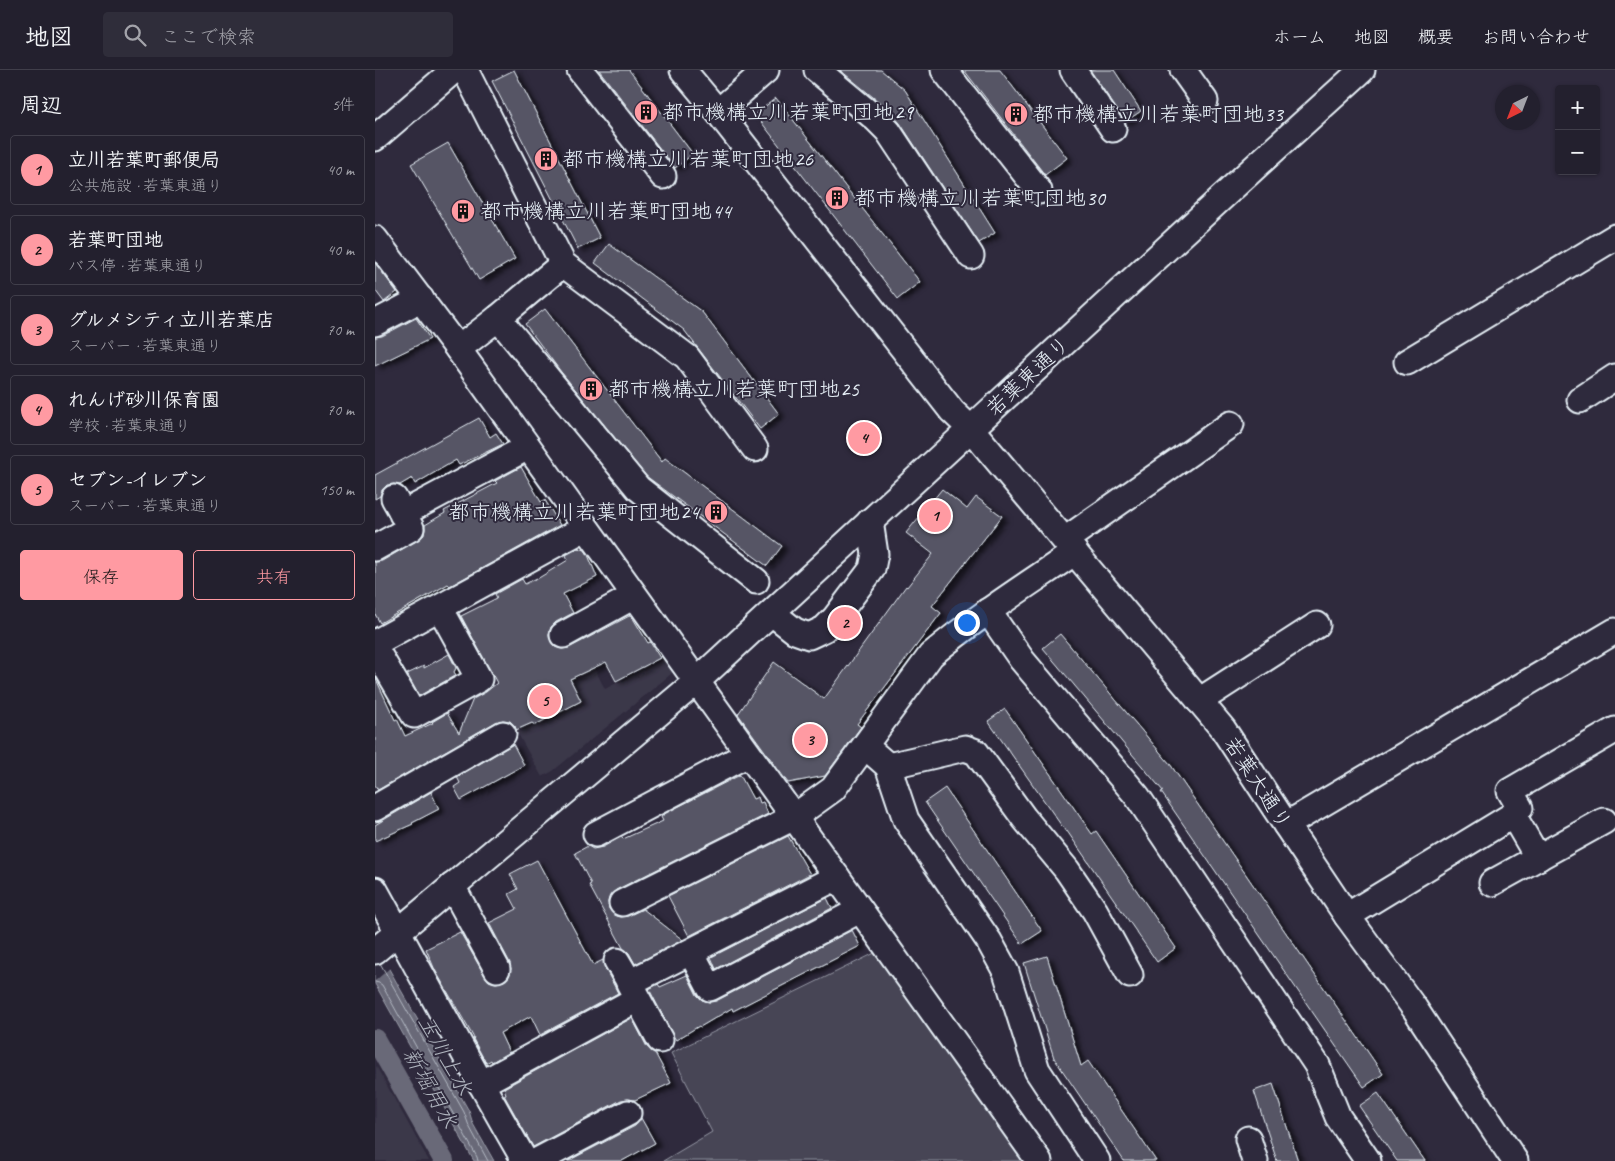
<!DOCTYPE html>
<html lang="ja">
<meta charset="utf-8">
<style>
:root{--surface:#23202e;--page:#2f2d3a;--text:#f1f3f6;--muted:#a3a3aa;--line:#403e4a;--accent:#ff9aa2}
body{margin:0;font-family:Caveat,"Klee One",sans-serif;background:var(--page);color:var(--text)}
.controls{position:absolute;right:15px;top:15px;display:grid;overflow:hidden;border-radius:5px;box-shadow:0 1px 4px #0004}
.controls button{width:45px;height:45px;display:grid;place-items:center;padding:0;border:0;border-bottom:1px solid var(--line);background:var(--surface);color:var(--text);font:25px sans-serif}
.compass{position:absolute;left:1120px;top:15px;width:45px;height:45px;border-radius:50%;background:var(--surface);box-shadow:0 1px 4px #0004;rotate:222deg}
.you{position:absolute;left:591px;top:552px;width:18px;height:18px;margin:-12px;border:4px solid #fff;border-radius:50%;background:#1a73e8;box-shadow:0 0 0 8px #1a73e833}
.badge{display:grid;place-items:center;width:32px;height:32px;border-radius:50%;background:var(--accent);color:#111;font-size:16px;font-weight:700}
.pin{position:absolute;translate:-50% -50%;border:2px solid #fff;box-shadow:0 1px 5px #0006}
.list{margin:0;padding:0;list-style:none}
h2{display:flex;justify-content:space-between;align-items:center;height:65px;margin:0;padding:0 20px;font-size:21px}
h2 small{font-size:16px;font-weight:400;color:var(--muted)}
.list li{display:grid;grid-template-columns:32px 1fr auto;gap:15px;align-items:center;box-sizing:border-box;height:70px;margin:0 10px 10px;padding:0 10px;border:1px solid var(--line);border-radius:5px}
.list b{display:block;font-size:19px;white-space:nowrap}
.list p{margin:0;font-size:16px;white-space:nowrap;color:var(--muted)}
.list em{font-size:16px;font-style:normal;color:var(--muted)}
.actions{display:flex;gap:10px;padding:15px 20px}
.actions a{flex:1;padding:11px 0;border:1px solid var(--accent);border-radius:5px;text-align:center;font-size:18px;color:var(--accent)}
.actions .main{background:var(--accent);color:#111}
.icon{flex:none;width:28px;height:28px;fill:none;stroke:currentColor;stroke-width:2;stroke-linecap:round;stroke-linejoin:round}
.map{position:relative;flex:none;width:1240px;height:1091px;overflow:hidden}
header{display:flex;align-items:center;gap:30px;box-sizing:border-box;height:70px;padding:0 25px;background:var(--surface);border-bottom:1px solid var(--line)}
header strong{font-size:24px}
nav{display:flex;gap:28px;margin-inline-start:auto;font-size:18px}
.search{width:350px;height:45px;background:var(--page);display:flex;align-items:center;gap:12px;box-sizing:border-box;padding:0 18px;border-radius:5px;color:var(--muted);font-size:19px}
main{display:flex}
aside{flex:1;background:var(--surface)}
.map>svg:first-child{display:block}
.built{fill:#3b3749}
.green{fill:#464455;stroke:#979aa6}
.water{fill:#696978;stroke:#9c9fab}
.pier{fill:#2f2a3d}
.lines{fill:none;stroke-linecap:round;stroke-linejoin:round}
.shore{stroke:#b5bbc5;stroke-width:1}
.canal{stroke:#696978;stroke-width:20}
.building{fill:#575565;stroke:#e8f1f8;filter:url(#shadow)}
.minor-casing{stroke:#e8f1f8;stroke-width:29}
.minor{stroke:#2f2a3d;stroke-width:25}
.labels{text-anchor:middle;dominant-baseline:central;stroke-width:4;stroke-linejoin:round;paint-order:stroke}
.poi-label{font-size:21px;fill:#e8f1f8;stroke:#2f2a3d;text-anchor:start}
.street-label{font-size:21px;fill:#e8f1f8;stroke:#2f2a3d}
.water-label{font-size:22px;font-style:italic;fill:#afb4be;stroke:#2f2a3d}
</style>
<header>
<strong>地図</strong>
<div class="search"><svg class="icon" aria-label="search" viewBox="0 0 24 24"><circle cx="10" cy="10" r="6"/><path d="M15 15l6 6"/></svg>ここで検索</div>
<nav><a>ホーム</a><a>地図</a><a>概要</a><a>お問い合わせ</a></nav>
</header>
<main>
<aside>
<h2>周辺<small>5件</small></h2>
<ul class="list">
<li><span class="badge">1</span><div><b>立川若葉町郵便局</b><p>公共施設 · 若葉東通り</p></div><em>40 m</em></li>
<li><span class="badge">2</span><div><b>若葉町団地</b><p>バス停 · 若葉東通り</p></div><em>40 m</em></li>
<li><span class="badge">3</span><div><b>グルメシティ立川若葉店</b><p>スーパー · 若葉東通り</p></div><em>70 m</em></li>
<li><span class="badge">4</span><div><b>れんげ砂川保育園</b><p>学校 · 若葉東通り</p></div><em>70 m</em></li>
<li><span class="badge">5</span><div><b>セブン-イレブン</b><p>スーパー · 若葉東通り</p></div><em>150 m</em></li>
</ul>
<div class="actions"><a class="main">保存</a><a>共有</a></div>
</aside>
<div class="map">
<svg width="1240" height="1091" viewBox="0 0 1240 1091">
<defs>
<filter id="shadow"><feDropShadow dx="5.5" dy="3" stdDeviation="2.5" flood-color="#0009"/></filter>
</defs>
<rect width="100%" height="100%" fill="#2f2a3d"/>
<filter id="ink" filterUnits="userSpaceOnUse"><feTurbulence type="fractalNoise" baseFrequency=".02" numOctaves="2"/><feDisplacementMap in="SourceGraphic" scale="10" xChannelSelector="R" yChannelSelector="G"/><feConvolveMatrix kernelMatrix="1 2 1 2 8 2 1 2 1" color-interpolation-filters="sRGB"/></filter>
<g filter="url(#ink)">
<g class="built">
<path d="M292 587 299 598 296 604 178 701 167 707 127 635 215 590 230 619Z"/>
<path d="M1 996 54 1091H0Z"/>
</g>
<path class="green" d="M508 879 659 1091H288L337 1062 296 983Z"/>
<path class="water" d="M0 874 94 1041 98 1054 119 1091H99L0 914Z"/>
<path class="pier" d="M0 871 2 873 16 897 0 911Z"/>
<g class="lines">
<g class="shore">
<path d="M5 893 89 1042 94 1056 113 1091"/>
<path d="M0 912 4 913 7 915 102 1087 103 1091"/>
</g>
<path class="canal" d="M0 969 69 1091"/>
</g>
<g class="building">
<path d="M139 0 225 168 203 179 117 11Z"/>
<path d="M224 0H254L318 84 300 98Z"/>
<path d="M465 0H506L530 20 620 163 604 173 525 53 509 36Z"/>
<path d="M589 0H625L692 88 670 105Z"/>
<path d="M715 0H739L766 41 750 52Z"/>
<path d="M401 28 545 212 523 229 380 44Z"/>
<path d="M73 73 140 189 104 210 36 94Z"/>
<path d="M234 174 327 242 404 344 385 359 309 260 220 193Z"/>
<path d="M0 193 22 222 9 232 0 220Z"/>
<path d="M170 239 287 392 290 388 407 476 392 496 271 406 186 302 150 254Z"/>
<path d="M41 248 55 269 0 296V267L7 266Z"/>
<path d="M104 348 115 367 121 363 128 374 84 395 81 390 40 414 37 408 25 415 19 414 12 415 7 420 5 426 0 429V405Z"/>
<path d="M146 397 166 432 170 430 185 455 75 516 73 514 5 553 0 544V492L7 491 43 470 49 465 50 459V455L70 443 69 441 122 413 120 411Z"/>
<path d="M567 419 592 439 601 427 627 446 557 536 566 543 482 654 486 657 450 706 413 713 363 644 399 592 449 629 531 516 532 517 558 484 531 463Z"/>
<path d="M204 478 210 480 213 485 222 507 188 524 198 543 181 552 176 557 174 564 176 572 180 577 187 579 194 578 256 545 273 573 275 572 285 588 241 611 231 592 195 609 206 631 160 655 157 653 141 660 140 656 135 651 128 650 121 652 3 720 0 715V607L20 650 22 649 30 666 58 653 57 652 72 643 84 663 98 629 111 622 122 613 86 546 122 528 120 524 147 509 150 514 162 508V509L193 490 191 485Z"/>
<path d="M685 564 795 694 1008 1004 989 1017 786 722 788 721 668 578Z"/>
<path d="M74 584 81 598 79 602 81 605 44 626 32 604 49 596V598Z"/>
<path d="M630 639 717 764 721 761 801 878 782 892 692 761 691 762 613 651Z"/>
<path d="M138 674 149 695 86 730 79 717 85 713 82 707Z"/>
<path d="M365 705 378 729 383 727 385 733 388 732 393 744 241 820 235 826 233 832 234 839 240 845 246 847 253 846 268 839 308 870 260 894 254 883 248 878 214 815 216 814 200 783 213 776 218 779 228 777 246 767 248 769 288 751 286 747 291 743Z"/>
<path d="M570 718 667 861 647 874 550 732Z"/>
<path d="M56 722 64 739 37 753 38 754 0 771V755Z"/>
<path d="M413 766 435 804 314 866 293 826Z"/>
<path d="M162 790 218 895 228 890 230 898 243 923 165 965 156 946 125 963 134 982 117 992 116 990 111 993 98 969 99 968 60 900 51 879 85 862 110 906 114 911 121 913 129 911 134 906 136 899 135 893 114 853 142 839 134 824 143 819 135 804Z"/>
<path d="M452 828 457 838 341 899 336 887Z"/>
<path d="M477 860 485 876 358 941 357 938 325 957 324 956 301 970 299 967 274 919 283 914 285 917 312 905 322 925 327 930 334 932 341 931Z"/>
<path d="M672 886 706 996 713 991 781 1091H749L679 988 649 893Z"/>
<path d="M257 948 272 977 280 983 296 1013 260 1030 253 1029 246 1030 158 1077 129 1025 131 1024 129 1018Z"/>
<path d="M898 1014 923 1091H902L879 1021Z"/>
<path d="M1003 1023 1050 1091H1022L984 1036Z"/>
<path d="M266 1048 280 1073 247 1091H193L260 1056Z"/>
</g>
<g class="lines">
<g class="minor-casing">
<g id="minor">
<path d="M90 0 188 194 312 287 380 379"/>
<path d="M205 0 288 106"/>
<path d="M308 0 343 42 577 341 596 359 848 659 911 755 972 846 1040 939 1140 1091"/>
<path d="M442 0 501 49 513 61 596 186"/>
<path d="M569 0 664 121"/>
<path d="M698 0 738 59"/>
<path d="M808 0 830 31"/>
<path d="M343 42 391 0"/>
<path d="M0 68 79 0"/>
<path d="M0 169 83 279 462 807 664 1091"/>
<path d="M123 248 263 418 381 511"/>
<path d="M0 253 46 229"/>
<path d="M83 279 123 248 188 194"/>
<path d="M1032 292 1240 167"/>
<path d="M1205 330 1240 307"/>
<path d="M27 444 153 377"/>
<path d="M690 470 856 354"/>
<path d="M0 478 36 458 19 428"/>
<path d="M613 541 647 590 762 726 942 995 963 1047 993 1091"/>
<path d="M397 543 420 561 434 566 449 559 460 548 497 499 500 484 495 451"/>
<path d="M188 565 259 526"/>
<path d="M0 573 210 458"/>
<path d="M0 578 39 645 104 609 65 538"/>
<path d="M824 631 942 555"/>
<path d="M490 676 513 696 531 750 614 871 631 902 662 1000 722 1091"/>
<path d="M513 696 590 678 601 682 649 748 692 800 720 841 755 905"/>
<path d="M0 738 128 664"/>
<path d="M1138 745 1163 788"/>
<path d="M911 755 1240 561"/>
<path d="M221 764 373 684"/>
<path d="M1117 813 1229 751"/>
<path d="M77 816 122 899"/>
<path d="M0 820C50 910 98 1002 150 1091"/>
<path d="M247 833 419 747 458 719 556 585C601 547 652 515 700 482"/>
<path d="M972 846 1138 745 1145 738 1135 721 1240 660"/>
<path d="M0 881 321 612 879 98 987 0"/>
<path d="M316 882 335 918 485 840"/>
<path d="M242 891 255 913"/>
<path d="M285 970 254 913 462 807"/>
<path d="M106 1014 262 929"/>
<path d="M873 1069 880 1091"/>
<path d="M162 1091 253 1043"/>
</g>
</g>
<use href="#minor" class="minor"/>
</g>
</g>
<defs>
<g id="building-disc" transform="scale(1.25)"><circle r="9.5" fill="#ff9aa2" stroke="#2f2a3d"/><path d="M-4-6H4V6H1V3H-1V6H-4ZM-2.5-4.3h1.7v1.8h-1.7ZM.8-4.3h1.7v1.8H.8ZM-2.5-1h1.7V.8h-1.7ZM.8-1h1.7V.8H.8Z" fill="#111"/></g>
</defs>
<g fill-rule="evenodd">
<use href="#building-disc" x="271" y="42"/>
<use href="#building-disc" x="641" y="44"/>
<use href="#building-disc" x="171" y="89"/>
<use href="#building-disc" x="462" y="128"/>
<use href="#building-disc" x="88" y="141"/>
<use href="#building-disc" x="216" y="319"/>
<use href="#building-disc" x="341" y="442"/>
</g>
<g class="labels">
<g class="poi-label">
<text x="288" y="42">都市機構立川若葉町団地29</text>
<text x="658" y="44">都市機構立川若葉町団地33</text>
<text x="188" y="89">都市機構立川若葉町団地26</text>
<text x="480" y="128">都市機構立川若葉町団地30</text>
<text x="106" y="141">都市機構立川若葉町団地44</text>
<text x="234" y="319">都市機構立川若葉町団地25</text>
<text x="324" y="442" text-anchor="end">都市機構立川若葉町団地24</text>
</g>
<g class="street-label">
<text transform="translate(653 306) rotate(-43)">若葉東通り</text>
<text transform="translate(883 713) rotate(57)">若葉大通り</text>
</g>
<g class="water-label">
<text transform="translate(70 985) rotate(61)">玉川上水</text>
<text transform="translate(55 1018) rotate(61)">新堀用水</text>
</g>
</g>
</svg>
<div class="controls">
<button>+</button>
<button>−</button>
</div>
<svg class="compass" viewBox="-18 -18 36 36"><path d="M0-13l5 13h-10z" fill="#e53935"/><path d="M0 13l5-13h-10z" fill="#a3a3aa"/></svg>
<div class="you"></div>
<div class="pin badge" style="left:560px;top:446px">1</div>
<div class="pin badge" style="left:470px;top:553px">2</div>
<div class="pin badge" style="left:435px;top:670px">3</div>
<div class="pin badge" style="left:489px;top:368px">4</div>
<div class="pin badge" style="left:170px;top:631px">5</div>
</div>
</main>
